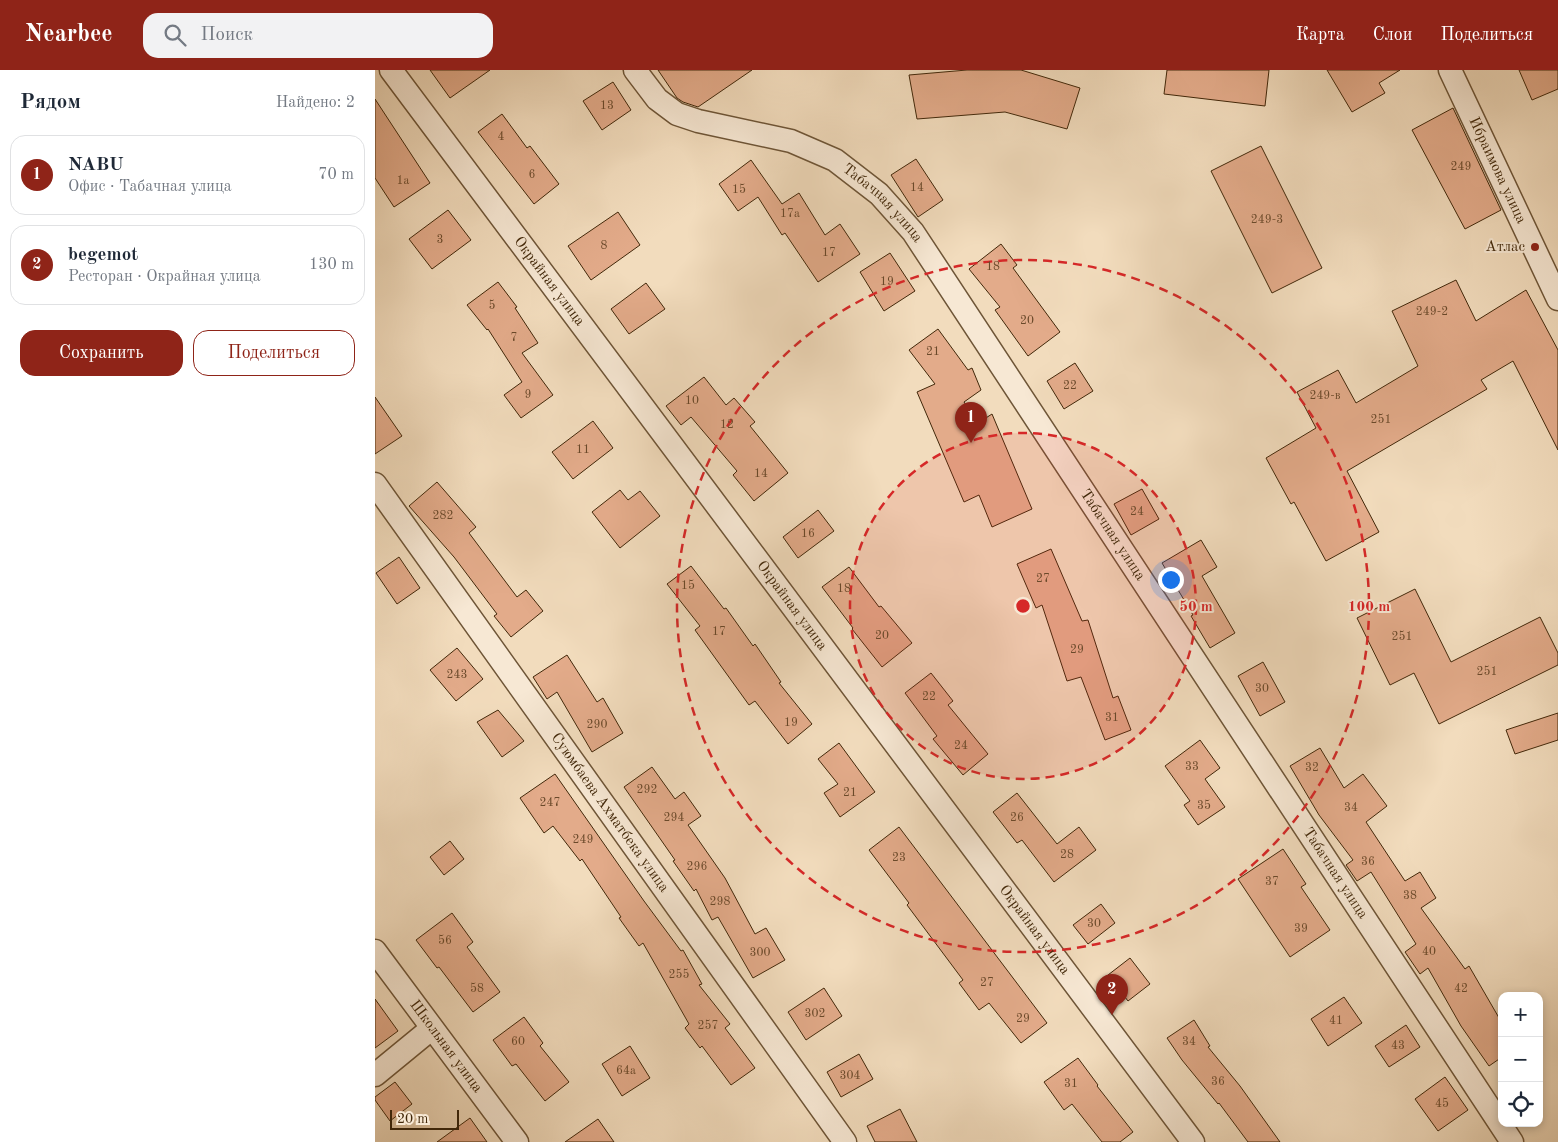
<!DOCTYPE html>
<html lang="ru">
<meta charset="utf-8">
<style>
:root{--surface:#fff;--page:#f2f2f3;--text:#1f2937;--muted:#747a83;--line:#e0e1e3;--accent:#8f2418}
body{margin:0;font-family:"Old Standard TT",serif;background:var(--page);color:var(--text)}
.controls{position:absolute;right:15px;bottom:15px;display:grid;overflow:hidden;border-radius:10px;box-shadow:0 2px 8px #0003}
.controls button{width:45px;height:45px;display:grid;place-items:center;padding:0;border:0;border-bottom:1px solid var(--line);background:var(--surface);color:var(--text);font:25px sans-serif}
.scale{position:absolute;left:15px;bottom:12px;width:69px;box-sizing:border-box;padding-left:5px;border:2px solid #42280a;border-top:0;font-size:14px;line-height:18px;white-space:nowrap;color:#42280a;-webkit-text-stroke:4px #f7e8d4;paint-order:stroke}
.you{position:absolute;left:795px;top:509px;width:18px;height:18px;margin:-12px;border:4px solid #fff;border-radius:50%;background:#1a73e8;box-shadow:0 0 0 8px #1a73e833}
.badge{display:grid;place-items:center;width:32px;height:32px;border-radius:50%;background:var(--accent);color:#fff;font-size:16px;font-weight:700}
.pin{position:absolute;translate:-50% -41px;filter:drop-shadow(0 1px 2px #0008)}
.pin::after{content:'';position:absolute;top:26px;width:18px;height:15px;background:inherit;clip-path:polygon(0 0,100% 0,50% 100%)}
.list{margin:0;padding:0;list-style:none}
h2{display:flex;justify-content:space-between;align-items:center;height:65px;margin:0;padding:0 20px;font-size:21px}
h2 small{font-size:16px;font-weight:400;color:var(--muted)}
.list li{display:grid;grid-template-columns:32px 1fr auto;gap:15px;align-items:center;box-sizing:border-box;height:80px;margin:0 10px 10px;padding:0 10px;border:1px solid var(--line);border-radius:15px}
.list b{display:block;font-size:19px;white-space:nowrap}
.list p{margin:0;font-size:16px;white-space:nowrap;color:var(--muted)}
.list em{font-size:16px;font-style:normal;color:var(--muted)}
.actions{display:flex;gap:10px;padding:15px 20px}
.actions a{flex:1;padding:11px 0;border:1px solid var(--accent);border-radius:15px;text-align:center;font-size:18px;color:var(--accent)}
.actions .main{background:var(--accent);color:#fff}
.icon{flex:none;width:28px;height:28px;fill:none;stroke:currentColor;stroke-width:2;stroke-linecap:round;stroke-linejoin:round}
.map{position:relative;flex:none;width:1183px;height:1072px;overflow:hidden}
header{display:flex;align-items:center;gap:30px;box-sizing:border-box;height:70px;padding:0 25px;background:var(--accent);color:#fff}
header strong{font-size:24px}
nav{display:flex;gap:28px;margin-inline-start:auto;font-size:18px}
.search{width:350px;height:45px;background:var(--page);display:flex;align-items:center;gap:12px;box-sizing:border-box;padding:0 18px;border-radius:15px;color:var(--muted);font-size:19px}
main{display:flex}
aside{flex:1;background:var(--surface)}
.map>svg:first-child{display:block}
.building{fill:#e3ab8a;stroke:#42280a}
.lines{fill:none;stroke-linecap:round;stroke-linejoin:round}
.street-casing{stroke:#6e5537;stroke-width:25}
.street{stroke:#f7e8d4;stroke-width:22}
.ring{fill:none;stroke:#d62828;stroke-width:2.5;stroke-dasharray:9 6}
.poi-dot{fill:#8f2418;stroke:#f7e8d4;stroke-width:2}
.labels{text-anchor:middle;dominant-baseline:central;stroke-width:4;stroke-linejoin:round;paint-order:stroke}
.number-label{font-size:12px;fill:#6a492a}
.street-label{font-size:15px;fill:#42280a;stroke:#f7e8d4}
.poi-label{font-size:15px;fill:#42280a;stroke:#f7e8d4;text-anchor:end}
.centre{fill:#d62828;stroke:#f7e8d4;stroke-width:2.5}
.ring-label{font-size:15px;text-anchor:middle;font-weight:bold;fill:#d62828;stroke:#f7e8d4;stroke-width:4;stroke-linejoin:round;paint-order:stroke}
</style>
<header>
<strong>Nearbee</strong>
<div class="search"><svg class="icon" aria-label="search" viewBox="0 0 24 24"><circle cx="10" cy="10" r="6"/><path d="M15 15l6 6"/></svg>Поиск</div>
<nav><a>Карта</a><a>Слои</a><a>Поделиться</a></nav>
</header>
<main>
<aside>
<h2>Рядом<small>Найдено: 2</small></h2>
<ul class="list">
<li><span class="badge">1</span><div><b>NABU</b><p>Офис · Табачная улица</p></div><em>70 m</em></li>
<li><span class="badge">2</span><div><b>begemot</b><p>Ресторан · Окрайная улица</p></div><em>130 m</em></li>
</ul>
<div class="actions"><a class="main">Сохранить</a><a>Поделиться</a></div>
</aside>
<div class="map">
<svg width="1183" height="1072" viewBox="0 0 1183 1072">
<rect width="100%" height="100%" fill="#f2dcbd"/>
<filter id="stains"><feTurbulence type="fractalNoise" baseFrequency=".004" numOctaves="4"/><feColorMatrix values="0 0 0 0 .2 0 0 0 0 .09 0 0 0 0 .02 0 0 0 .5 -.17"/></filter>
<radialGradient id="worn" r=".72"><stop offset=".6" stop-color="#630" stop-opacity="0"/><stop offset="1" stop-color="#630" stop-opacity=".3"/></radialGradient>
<g class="building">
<path d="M55 0H115L75 28Z"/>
<path d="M283 0H377L323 37 308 32 302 28Z"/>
<path d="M592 0H646L705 18 692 59 630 42 542 49 534 5Z"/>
<path d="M792 0H894L890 36 789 24Z"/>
<path d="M952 0H1025L1004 13 1010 23 977 42Z"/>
<path d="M1144 0H1183V19L1157 30Z"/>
<path d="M238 12 256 40 227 60 208 31Z"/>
<path d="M0 29 55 113 19 137 0 108Z"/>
<path d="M1078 38 1126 140 1090 159 1037 60Z"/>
<path d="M127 44 152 78 155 76 184 114 159 134 103 62Z"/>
<path d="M886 76 947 198 897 223 836 101Z"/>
<path d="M541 89 568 130 543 147 516 105Z"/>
<path d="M376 90 407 134 424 123 450 165 465 154 485 184 443 212 410 163 407 165 383 127 363 141 344 114Z"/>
<path d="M73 140 96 170 57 199 34 169Z"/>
<path d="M243 142 265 175 216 210 193 176Z"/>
<path d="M626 174 642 195 638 198 685 262 653 286 620 240 625 237 594 199Z"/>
<path d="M515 183 540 221 509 241 485 202Z"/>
<path d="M1081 210 1101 251 1151 220 1183 280V380L1138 291 1106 310 1112 319 972 401 1004 462 951 491 919 432 916 434 891 388 941 358 922 322 963 300 981 333 1043 296 1017 241Z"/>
<path d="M123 212 142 237 140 238 163 273 147 283 178 325 146 348 129 325 147 312 113 259 112 260 92 235Z"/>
<path d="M271 213 290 239 254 264 236 239Z"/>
<path d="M563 259 593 300 597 298 606 320 589 332 603 353 617 344 657 439 617 457 604 425 589 432 542 322 560 314 534 280Z"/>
<path d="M700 293 718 321 689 339 672 311Z"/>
<path d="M329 307 351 335 359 328 380 352 375 356 413 403 379 431 358 405 362 401 316 347 306 355 291 336Z"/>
<path d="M0 327 27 366 0 384Z"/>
<path d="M218 351 238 378 198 409 177 382Z"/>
<path d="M62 412 101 457 94 463 142 527 151 520 168 541 136 567 119 546 122 544 79 487 34 436Z"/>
<path d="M767 419 784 449 756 465 739 434Z"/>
<path d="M245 420 253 430 265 421 285 446 245 478 217 442Z"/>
<path d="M443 440 459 461 423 488 408 467Z"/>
<path d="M826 470 842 497 827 506 860 563 835 578 816 546 818 545 787 493Z"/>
<path d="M676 479 707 551 713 550 738 628 743 626 756 660 730 670 706 607 692 611 667 535 661 538 642 494Z"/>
<path d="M24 487 45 518 22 534 1 503Z"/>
<path d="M316 496 349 539 351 538 378 576 380 574 406 612 404 613 437 654 413 674 380 631 374 635 320 560 325 556 292 514Z"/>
<path d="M474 497 504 537 506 536 537 573 507 597 477 559 478 558 447 517Z"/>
<path d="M1040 519 1076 592 1165 547 1183 583V595L1064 654 1039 603 1015 615 982 548Z"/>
<path d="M82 578 108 609 81 631 55 600Z"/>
<path d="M192 585 222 632 228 628 248 663 217 682 182 622 172 629 158 607Z"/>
<path d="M888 592 910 632 885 646 863 606Z"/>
<path d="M556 603 578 631 573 635 613 684 588 705 558 669 562 666 530 623Z"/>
<path d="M123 640 149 671 127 687 102 652Z"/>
<path d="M1183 643V670L1140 684 1131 660Z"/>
<path d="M825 670 845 698 830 709 850 737 823 755 809 735 815 731 790 696Z"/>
<path d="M464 673 500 722 465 747 449 723 463 714 443 689Z"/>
<path d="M945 678 969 718 988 704 1012 736 991 752 1030 811 1045 802 1061 828 1046 838 1090 899 1094 896 1127 953V987L1114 996 1086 956 1053 898 1045 904 1030 882 1041 874 996 802 982 811 971 795 978 790 944 745 915 696Z"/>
<path d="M277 697 300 729 309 722 326 746 313 755 350 808 380 864 391 858 410 890 378 908 343 847 337 850 321 819 319 821 298 791 300 790 249 717Z"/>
<path d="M180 704 269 831 306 881 308 880 327 914 324 915 355 954 350 958 380 998 356 1015 327 976 325 978 310 958 314 954 268 873 264 876 244 848 246 847 207 789 205 791 178 756 169 763 145 728Z"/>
<path d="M642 723 682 774 704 757 721 780 679 812 647 770 642 773 618 742Z"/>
<path d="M524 757 672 953 646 973 614 933 604 940 584 913 588 910 532 835 534 833 494 780Z"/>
<path d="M75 771 89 789 69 805 55 787Z"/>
<path d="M908 779 931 814 926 817 955 860 915 887 863 809Z"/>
<path d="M726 834 740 853 713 874 698 855Z"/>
<path d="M77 843 98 872 92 877 125 922 98 942 64 897 62 898 41 870Z"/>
<path d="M755 888 775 914 753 931 733 905Z"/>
<path d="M449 918 467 946 431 970 413 942Z"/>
<path d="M969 927 987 953 953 976 936 949Z"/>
<path d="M0 929 23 961 0 978Z"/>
<path d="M149 947 168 973 165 976 194 1012 170 1031 141 994 137 996 118 970Z"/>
<path d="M819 950 835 976 833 977 865 1016 905 1072H873L844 1033 843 1034 807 990 792 968Z"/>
<path d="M1031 955 1045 977 1014 997 1000 976Z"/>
<path d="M255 976 275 1008 247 1026 227 994Z"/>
<path d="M484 984 498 1009 466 1027 452 1002Z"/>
<path d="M703 988 723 1015 722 1016 758 1062 745 1072H727L697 1034 689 1040 669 1012Z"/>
<path d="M1070 1007 1093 1040 1063 1061 1040 1029Z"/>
<path d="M20 1012 37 1034 15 1051 0 1030V1027Z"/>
<path d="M525 1039 542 1072H500L492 1056Z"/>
<path d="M95 1048 112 1072H62Z"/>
<path d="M223 1049 239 1072H190Z"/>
</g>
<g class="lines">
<g class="street-casing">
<g id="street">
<path id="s1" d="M16 0 818 1072"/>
<path id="s2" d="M260 0 282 29 302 44 323 51 416 71 460 90 504 124 538 162 1137 1072"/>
<path id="s3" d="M1075 0 1183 229"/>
<path id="s4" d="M0 414 470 1072"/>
<path id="s5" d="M0 881 142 1072"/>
<path d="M0 1005 56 959"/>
</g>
</g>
<use href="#street" class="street"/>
</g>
<circle cx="648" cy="536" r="173" fill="#d62828" fill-opacity=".12"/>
<g class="ring">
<circle cx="648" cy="536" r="173"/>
<circle cx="648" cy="536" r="346"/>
</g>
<circle class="poi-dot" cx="1160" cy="177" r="5"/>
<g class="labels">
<g class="number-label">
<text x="232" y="36">13</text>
<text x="126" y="67">4</text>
<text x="1086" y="97">249</text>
<text x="157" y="105">6</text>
<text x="28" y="111">1a</text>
<text x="542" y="118">14</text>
<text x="364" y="120">15</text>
<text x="415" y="144">17а</text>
<text x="892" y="150">249-3</text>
<text x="65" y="170">3</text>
<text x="229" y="176">8</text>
<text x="454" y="183">17</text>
<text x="618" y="197">18</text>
<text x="512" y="212">19</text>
<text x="117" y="236">5</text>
<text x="1057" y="242">249-2</text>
<text x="652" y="251">20</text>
<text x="139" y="268">7</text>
<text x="558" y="282">21</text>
<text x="695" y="316">22</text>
<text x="153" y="325">9</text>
<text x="950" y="326">249-в</text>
<text x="317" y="331">10</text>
<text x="1006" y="350">251</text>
<text x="352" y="355">12</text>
<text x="208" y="380">11</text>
<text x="386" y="404">14</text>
<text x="762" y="442">24</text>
<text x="68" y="446">282</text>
<text x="433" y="464">16</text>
<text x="668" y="509">27</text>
<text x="313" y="516">15</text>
<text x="469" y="519">18</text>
<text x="344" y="562">17</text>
<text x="507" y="566">20</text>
<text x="1027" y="567">251</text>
<text x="702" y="580">29</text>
<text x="1112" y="602">251</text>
<text x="82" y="605">243</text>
<text x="887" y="619">30</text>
<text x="554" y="627">22</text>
<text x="737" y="648">31</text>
<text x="416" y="653">19</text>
<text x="222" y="655">290</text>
<text x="586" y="676">24</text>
<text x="817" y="697">33</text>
<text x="937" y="698">32</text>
<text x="272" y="720">292</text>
<text x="475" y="723">21</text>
<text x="175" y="733">247</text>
<text x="829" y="736">35</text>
<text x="976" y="738">34</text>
<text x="299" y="748">294</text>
<text x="642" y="748">26</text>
<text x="208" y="770">249</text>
<text x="692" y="785">28</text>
<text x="524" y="788">23</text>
<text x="993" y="792">36</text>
<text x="322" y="797">296</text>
<text x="897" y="812">37</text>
<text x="1035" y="826">38</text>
<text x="345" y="832">298</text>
<text x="719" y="854">30</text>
<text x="926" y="859">39</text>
<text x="70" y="871">56</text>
<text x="1054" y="882">40</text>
<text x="385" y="883">300</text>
<text x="304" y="905">255</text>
<text x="612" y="913">27</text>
<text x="102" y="919">58</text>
<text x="1086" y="919">42</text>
<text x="440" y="944">302</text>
<text x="648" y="949">29</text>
<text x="961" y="951">41</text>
<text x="333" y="956">257</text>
<text x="143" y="972">60</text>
<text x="814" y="972">34</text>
<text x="1023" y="976">43</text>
<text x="251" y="1001">64a</text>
<text x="475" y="1006">304</text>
<text x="843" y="1012">36</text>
<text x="696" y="1014">31</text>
<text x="1067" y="1034">45</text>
</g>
<g class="street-label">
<text stroke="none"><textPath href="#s3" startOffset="111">Ибраимова улица</textPath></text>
<text stroke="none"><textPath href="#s2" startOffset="291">Табачная улица</textPath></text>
<text stroke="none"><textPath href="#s1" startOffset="264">Окрайная улица</textPath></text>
<text stroke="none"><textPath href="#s2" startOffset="696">Табачная улица</textPath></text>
<text stroke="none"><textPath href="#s1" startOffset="669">Окрайная улица</textPath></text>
<text stroke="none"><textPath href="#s4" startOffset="404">Суюмбаева Ахматбека улица</textPath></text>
<text stroke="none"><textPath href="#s2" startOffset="1101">Табачная улица</textPath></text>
<text stroke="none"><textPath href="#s1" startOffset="1074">Окрайная улица</textPath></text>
<text stroke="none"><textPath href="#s5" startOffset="119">Школьная улица</textPath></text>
</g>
<g class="poi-label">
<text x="1150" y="177">Атлас</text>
</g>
</g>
<circle cx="648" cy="536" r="8" class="centre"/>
<g class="ring-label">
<text x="821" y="541">50 m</text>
<text x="994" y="541">100 m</text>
</g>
<rect width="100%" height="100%" filter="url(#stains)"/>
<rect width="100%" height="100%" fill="url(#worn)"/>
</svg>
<div class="controls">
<button>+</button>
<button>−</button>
<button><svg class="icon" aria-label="locate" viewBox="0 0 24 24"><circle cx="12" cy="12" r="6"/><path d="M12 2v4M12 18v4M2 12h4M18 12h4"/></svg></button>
</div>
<div class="scale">20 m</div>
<div class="you"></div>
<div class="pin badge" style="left:596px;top:373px">1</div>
<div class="pin badge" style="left:737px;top:945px">2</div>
</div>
</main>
